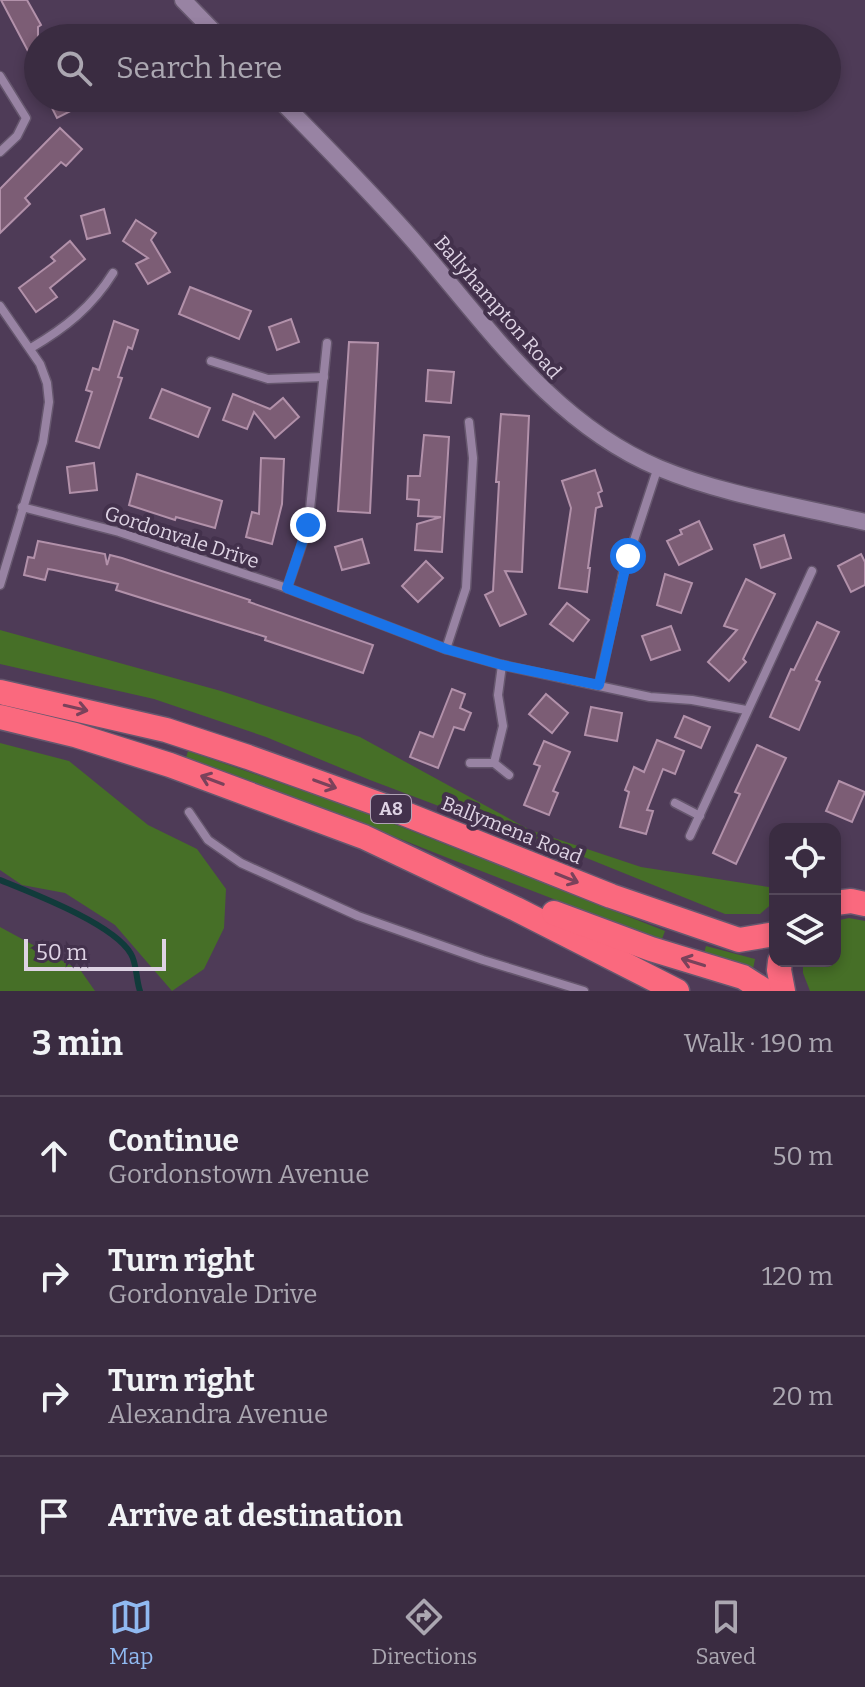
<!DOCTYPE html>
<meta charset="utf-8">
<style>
:root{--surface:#3a2c41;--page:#45384c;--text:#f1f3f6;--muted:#aba7b1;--line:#54485a;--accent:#90b9f0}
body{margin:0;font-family:Bitter,serif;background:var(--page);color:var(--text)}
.controls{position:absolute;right:24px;bottom:24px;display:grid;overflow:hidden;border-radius:16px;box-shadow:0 4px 12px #0003}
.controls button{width:72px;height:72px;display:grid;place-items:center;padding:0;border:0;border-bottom:2px solid var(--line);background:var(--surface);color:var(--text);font:40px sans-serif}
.scale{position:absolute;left:24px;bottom:20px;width:142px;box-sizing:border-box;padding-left:8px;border:4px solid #ded3e4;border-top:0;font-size:22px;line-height:28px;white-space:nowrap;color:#ded3e4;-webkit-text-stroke:6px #43314c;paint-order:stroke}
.stop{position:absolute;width:24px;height:24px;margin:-18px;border:6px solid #1a73e8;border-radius:50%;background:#fff}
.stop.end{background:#1a73e8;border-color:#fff;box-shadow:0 2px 8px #0008}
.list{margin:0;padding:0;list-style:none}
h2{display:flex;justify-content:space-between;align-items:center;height:104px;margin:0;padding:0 32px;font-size:34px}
h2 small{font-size:26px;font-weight:400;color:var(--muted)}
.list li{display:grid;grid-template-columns:52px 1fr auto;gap:24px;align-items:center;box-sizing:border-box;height:120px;padding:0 32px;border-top:2px solid var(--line)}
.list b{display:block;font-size:30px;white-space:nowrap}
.list p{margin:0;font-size:26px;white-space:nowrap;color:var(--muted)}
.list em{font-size:26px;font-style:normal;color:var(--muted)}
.icon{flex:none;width:44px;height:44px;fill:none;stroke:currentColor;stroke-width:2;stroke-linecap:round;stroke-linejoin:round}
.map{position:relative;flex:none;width:865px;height:991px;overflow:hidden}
.search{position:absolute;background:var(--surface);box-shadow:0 4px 12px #0003;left:24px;right:24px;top:24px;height:88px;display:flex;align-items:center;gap:20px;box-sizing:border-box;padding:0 28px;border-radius:44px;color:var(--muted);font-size:30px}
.sheet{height:584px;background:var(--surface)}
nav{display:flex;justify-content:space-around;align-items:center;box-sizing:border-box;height:112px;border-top:2px solid var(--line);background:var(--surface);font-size:22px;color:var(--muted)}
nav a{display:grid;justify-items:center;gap:4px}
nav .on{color:var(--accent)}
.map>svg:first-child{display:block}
.green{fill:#466f27}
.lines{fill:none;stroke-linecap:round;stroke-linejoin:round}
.stream{stroke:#113b3b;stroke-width:6}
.building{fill:#7c5d75;stroke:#b291aa;stroke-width:2}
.street-casing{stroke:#66576e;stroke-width:11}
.secondary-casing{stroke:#66576e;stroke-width:19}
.highway-casing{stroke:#66576e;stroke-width:27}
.street{stroke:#9883a3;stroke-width:8}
.secondary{stroke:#9883a3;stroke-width:16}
.highway{stroke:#fa697e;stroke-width:24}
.oneway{stroke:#7a425b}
.route{stroke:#1a73e8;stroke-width:10}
.labels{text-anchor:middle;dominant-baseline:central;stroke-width:8;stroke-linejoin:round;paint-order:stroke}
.shield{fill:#43314c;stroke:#b0a2b6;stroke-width:2}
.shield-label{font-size:18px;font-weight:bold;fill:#ded3e4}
.street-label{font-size:20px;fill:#ded3e4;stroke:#43314c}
</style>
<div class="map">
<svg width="865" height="991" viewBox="0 0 865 991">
<rect width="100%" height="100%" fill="#4e3b57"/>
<g class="green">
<path d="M0 630 221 691 360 737 530 830 641 867 775 888V901L760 914H725L542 840 489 825 370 780 266 737 154 699 0 664Z"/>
<path d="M0 743 69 761 148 825 197 849 226 889 224 928 204 969 172 991 115 925 65 893 22 885 0 870Z"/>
<path d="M188 751 356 809 665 931 662 939C502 883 346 814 186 758Z"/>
<path d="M849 918 865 921V991H810L803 973V961H835V921Z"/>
<path d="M0 927 81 971 95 991H0Z"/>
<path d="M706 946 755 959 753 969 704 953Z"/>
</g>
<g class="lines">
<path class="stream" d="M0 880C32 893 114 924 131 954 137 964 136 980 140 991"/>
</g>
<g class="building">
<path d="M1 0H27L41 25 38 27V70Z"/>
<path d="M47 98H96L57 118Z"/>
<path d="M60 128 82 149 66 166 61 162 25 198 30 204 0 233V189Z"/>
<path d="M104 209 110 233 87 239 81 216Z"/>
<path d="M136 220 156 233 151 240 170 272 148 284 136 264 148 258 123 241Z"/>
<path d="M70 241 85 259 50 288 57 297 36 312 19 288 55 261 51 257Z"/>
<path d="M190 287 251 311 239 339 179 314Z"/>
<path d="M291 319 299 342 277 350 269 327Z"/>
<path d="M114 321 138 330 132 349 128 347 118 377 122 378 99 448 76 441 92 392 86 390 93 368 99 370Z"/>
<path d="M349 342 378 343 370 513 338 511Z"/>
<path d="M428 370 454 372 451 403 426 401Z"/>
<path d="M162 389 210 408 198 437 150 418Z"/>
<path d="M233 394 270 409 283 398 299 417 275 438 254 412 247 429 223 420Z"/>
<path d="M501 414 529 416 522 572 505 571 526 614 500 626 485 595 493 591 499 482H496Z"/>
<path d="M424 435 449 437 442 552 415 550 417 524 441 517 418 516 419 500 407 499 408 476H420Z"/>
<path d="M261 458 284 459 282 504 272 544 246 537 252 512 259 514Z"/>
<path d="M94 463 97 490 70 493 67 467Z"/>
<path d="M595 470 602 491 598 493 602 506 596 508 588 568H590L587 592 559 588 571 508 562 481Z"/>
<path d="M137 474 222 501 215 528 176 517 175 520 129 505Z"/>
<path d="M699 521 712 549 679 565 667 541 682 534 680 530Z"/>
<path d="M784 535 791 558 761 568 754 545Z"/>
<path d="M362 539 369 563 342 570 335 547Z"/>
<path d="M38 541 105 554 107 565 110 555 122 558 250 600 249 602 373 645 363 673 265 640 266 637 116 590 118 584 54 570 48 569 45 580 24 575 28 557 34 558Z"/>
<path d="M861 554 865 562V585L851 592 838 566Z"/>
<path d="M426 561 443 578 418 602 402 586Z"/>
<path d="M665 574 692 583 681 613 657 605Z"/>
<path d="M746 579 775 594 743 659 746 662 729 681 708 662 737 630 724 626Z"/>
<path d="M567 603 589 620 573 641 550 624Z"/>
<path d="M817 622 839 632 816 680 820 682 799 730 770 717 791 669 794 670Z"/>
<path d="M671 626 680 650 651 660 642 636Z"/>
<path d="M452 689 465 694 460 708 471 713 464 730 454 727 438 768 410 757 420 732 433 737Z"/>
<path d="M546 694 568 713 552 733 529 714Z"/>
<path d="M591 707 622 713 617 741 585 735Z"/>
<path d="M684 716 710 727 701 748 675 737Z"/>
<path d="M657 740 684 751 675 774 663 769 647 810 653 811 646 834 620 827 629 792 625 790 634 767 644 772Z"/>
<path d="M544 741 570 752 553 791 558 793 549 815 524 805 540 766 534 764Z"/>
<path d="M757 745 786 758 736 864 713 853 740 794 735 792Z"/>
<path d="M839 781 865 792 852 822 826 811Z"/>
</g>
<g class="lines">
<g class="street-casing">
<g id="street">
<path d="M0 76 26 118 17 136 0 152"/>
<path d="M0 306 40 364 47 383 49 402 43 442 0 585"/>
<path d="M31 348C65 328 92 307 113 273"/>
<path d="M211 361 268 379 324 377"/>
<path d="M22 507 119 532 287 588 446 649 502 665 650 697 692 700 746 710"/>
<path d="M287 588 303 541 310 509 327 343"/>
<path d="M446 649 466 588 473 458 469 422"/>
<path d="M599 685 623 574 658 467"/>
<path d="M470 763H494L509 775"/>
<path d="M494 763 503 726 498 695 502 665"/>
<path d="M675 803 700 816"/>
<path d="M189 812 208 840 241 863 358 916 483 960 584 991"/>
<path d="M690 836 812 571"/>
</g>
</g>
<g class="secondary-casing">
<g id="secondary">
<path d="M183 0 220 38"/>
<path d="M278 98C324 145 369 190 412 239 486 324 552 423 659 468 724 495 797 506 865 522"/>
</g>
</g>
<g class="highway-casing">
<g id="highway">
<path d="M0 692 166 730 248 757 398 811 611 896 739 940 775 934"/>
<path d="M0 717 75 735 170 765 364 837 516 909 677 991"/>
<path d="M835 903 851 901 865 904"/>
<path d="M554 913 651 949 743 977 765 991"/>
<path d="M780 961 779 970 783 991"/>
</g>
</g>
<use href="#street" class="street"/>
<use href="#secondary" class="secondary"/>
<use href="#highway" class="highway"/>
</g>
<defs><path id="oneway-shaft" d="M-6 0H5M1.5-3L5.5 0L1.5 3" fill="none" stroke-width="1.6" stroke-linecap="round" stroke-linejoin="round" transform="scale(2)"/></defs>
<g class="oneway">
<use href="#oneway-shaft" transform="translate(76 708) rotate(13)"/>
<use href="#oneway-shaft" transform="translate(212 780) rotate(-159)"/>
<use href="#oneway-shaft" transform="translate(325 784) rotate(20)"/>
<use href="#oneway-shaft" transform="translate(567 878) rotate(22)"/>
<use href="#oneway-shaft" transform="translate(693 962) rotate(-163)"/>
</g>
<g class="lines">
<path class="route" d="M308 525 287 588 446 649 502 665 599 685 628 556"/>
</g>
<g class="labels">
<rect class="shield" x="371" y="795" width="40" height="28" rx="6"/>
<g class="shield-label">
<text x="391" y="809">A8</text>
</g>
<g class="street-label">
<text transform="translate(498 307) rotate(49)">Ballyhampton Road</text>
<text transform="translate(182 537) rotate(18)">Gordonvale Drive</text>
<text transform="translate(512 830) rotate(22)">Ballymena Road</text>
</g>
</g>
</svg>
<div class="controls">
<button><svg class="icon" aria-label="locate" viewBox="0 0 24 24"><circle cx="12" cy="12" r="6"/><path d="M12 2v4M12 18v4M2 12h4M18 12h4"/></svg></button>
<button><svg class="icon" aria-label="layers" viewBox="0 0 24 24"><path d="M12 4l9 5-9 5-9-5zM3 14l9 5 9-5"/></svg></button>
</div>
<div class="scale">50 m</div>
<div class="stop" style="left:628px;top:556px"></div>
<div class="stop end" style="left:308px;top:525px"></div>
<div class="search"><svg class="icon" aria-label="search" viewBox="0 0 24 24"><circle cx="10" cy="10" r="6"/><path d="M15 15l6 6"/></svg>Search here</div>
</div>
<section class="sheet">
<h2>3 min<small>Walk · 190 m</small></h2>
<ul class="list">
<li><svg class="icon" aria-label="ahead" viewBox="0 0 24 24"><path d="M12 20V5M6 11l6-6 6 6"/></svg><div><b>Continue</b><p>Gordonstown Avenue</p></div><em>50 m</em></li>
<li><svg class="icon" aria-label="right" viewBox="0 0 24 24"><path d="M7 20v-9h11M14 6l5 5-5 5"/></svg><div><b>Turn right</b><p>Gordonvale Drive</p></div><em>120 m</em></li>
<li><svg class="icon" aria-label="right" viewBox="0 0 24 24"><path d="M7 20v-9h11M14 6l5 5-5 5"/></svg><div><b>Turn right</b><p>Alexandra Avenue</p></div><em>20 m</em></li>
<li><svg class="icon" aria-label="arrive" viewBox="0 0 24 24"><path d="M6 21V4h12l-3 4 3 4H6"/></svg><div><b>Arrive at destination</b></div></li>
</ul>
</section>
<nav>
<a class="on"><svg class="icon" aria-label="map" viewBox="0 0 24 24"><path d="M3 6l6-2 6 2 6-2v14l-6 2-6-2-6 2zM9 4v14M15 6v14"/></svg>Map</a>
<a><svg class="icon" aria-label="directions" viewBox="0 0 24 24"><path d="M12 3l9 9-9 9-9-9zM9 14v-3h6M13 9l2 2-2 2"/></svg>Directions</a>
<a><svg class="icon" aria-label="saved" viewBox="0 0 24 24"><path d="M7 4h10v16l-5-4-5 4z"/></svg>Saved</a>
</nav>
